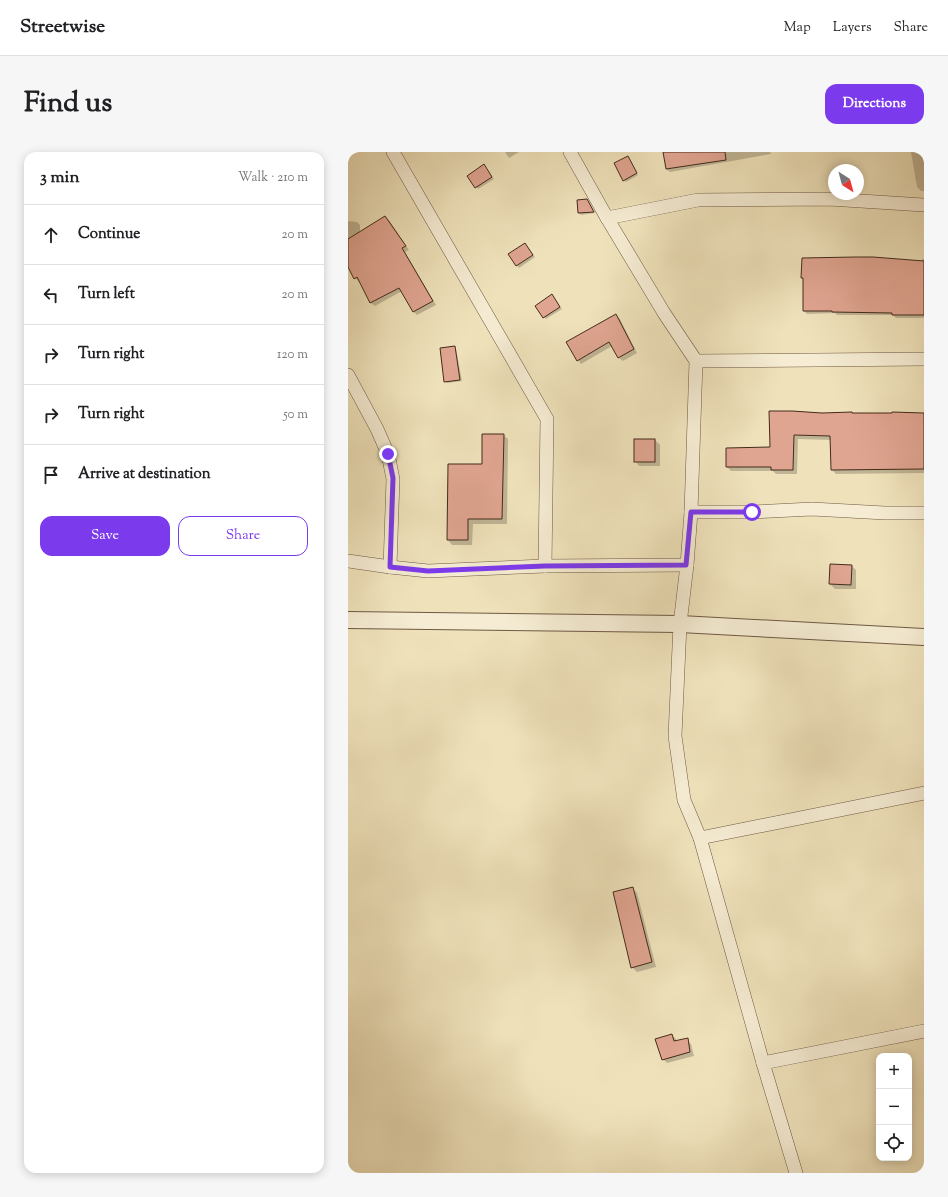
<!DOCTYPE html>
<meta charset="utf-8">
<style>
:root{--surface:#fff;--page:#f6f6f6;--text:#202124;--muted:#757577;--line:#e0e0e0;--accent:#7c3aed}
body{margin:0;font-family:"Sorts Mill Goudy",serif;background:var(--page);color:var(--text)}
.controls{position:absolute;right:12px;bottom:12px;display:grid;overflow:hidden;border-radius:8px;box-shadow:0 2px 10px #0003}
.controls button{width:36px;height:36px;display:grid;place-items:center;padding:0;border:0;border-bottom:1px solid var(--line);background:var(--surface);color:var(--text);font:20px sans-serif}
.compass{position:absolute;left:480px;top:12px;width:36px;height:36px;border-radius:50%;background:var(--surface);box-shadow:0 2px 10px #0003;rotate:144deg}
.stop{position:absolute;width:12px;height:12px;margin:-9px;border:3px solid #7c3aed;border-radius:50%;background:#fff}
.stop.end{background:#7c3aed;border-color:#fff;box-shadow:0 1px 4px #0008}
.list{margin:0;padding:0;list-style:none}
h2{display:flex;justify-content:space-between;align-items:center;height:52px;margin:0;padding:0 16px;font-size:17px}
h2 small{font-size:13px;font-weight:400;color:var(--muted)}
.list li{display:grid;grid-template-columns:26px 1fr auto;gap:12px;align-items:center;box-sizing:border-box;height:60px;padding:0 16px;border-top:1px solid var(--line)}
.list b{display:block;font-size:15px;white-space:nowrap}
.list em{font-size:13px;font-style:normal;color:var(--muted)}
.actions{display:flex;gap:8px;padding:12px 16px}
.actions a{flex:1;padding:9px 0;border:1px solid var(--accent);border-radius:12px;text-align:center;font-size:14px;color:var(--accent)}
.actions .main{background:var(--accent);color:#fff}
.icon{flex:none;width:22px;height:22px;fill:none;stroke:currentColor;stroke-width:2;stroke-linecap:round;stroke-linejoin:round}
.map{position:relative;flex:none;width:576px;height:1021px;overflow:hidden;border-radius:12px}
header{display:flex;align-items:center;gap:24px;box-sizing:border-box;height:56px;padding:0 20px;background:var(--surface);border-bottom:1px solid var(--line)}
header strong{font-size:19px}
nav{display:flex;gap:22px;margin-inline-start:auto;font-size:14px}
.intro{display:flex;align-items:center;justify-content:space-between;box-sizing:border-box;height:96px;padding:0 24px}
h1{margin:0;font-size:28px}
.button{padding:10px 18px;border-radius:12px;background:var(--accent);color:#fff;font-size:14px;font-weight:700}
main{display:flex;gap:24px;padding:0 24px}
aside{flex:1;background:var(--surface);border-radius:12px;box-shadow:0 2px 10px #0003}
.map>svg:first-child{display:block}
.shadow{fill:#0003}
.building{fill:#e0a591;stroke:#442b1b}
.lines{fill:none;stroke-linecap:round;stroke-linejoin:round}
.minor-casing{stroke:#6f5943;stroke-width:14}
.tertiary-casing{stroke:#6f5943;stroke-width:18}
.minor{stroke:#f5ecd3;stroke-width:13}
.tertiary{stroke:#f5ecd3;stroke-width:16}
.route{stroke:#7c3aed;stroke-width:5}
</style>
<header>
<strong>Streetwise</strong>
<nav><a>Map</a><a>Layers</a><a>Share</a></nav>
</header>
<div class="intro"><h1>Find us</h1><a class="button">Directions</a></div>
<main>
<aside>
<h2>3 min<small>Walk · 210 m</small></h2>
<ul class="list">
<li><svg class="icon" aria-label="ahead" viewBox="0 0 24 24"><path d="M12 20V5M6 11l6-6 6 6"/></svg><div><b>Continue</b></div><em>20 m</em></li>
<li><svg class="icon" aria-label="left" viewBox="0 0 24 24"><path d="M17 20v-9H6M10 6l-5 5 5 5"/></svg><div><b>Turn left</b></div><em>20 m</em></li>
<li><svg class="icon" aria-label="right" viewBox="0 0 24 24"><path d="M7 20v-9h11M14 6l5 5-5 5"/></svg><div><b>Turn right</b></div><em>120 m</em></li>
<li><svg class="icon" aria-label="right" viewBox="0 0 24 24"><path d="M7 20v-9h11M14 6l5 5-5 5"/></svg><div><b>Turn right</b></div><em>50 m</em></li>
<li><svg class="icon" aria-label="arrive" viewBox="0 0 24 24"><path d="M6 21V4h12l-3 4 3 4H6"/></svg><div><b>Arrive at destination</b></div></li>
</ul>
<div class="actions"><a class="main">Save</a><a>Share</a></div>
</aside>
<div class="map">
<svg width="576" height="1021" viewBox="0 0 576 1021">
<rect width="100%" height="100%" fill="#efe2bb"/>
<filter id="stains"><feTurbulence type="fractalNoise" baseFrequency=".005" numOctaves="4"/><feColorMatrix values="0 0 0 0 .2 0 0 0 0 .09 0 0 0 0 .02 0 0 0 .5 -.17"/></filter>
<radialGradient id="worn" r=".72"><stop offset=".6" stop-color="#630" stop-opacity="0"/><stop offset="1" stop-color="#630" stop-opacity=".3"/></radialGradient>
<g class="shadow">
<path d="M157 0H171L161 6Z"/>
<path d="M316 0H422L423 2 322 20 318 17Z"/>
<path d="M563 0H576V39H573L569 35Z"/>
<path d="M280 5 290 23 278 30 276 28Z"/>
<path d="M138 16 146 27 130 37 121 24Z"/>
<path d="M239 48 241 50 247 61 233 63 231 61Z"/>
<path d="M37 65 41 68 61 98 57 100 88 153 69 163 66 160 54 139 27 154 23 151 12 129 11 130 7 126 0 113V69L9 70 12 73V80Z"/>
<path d="M177 92 187 105 171 116 162 102Z"/>
<path d="M574 107H576V166H548L545 163H489L487 161 459 162 456 159V127L574 110Z"/>
<path d="M206 146 214 157 198 167 196 165Z"/>
<path d="M268 163 272 167 289 201 275 209 271 206 264 194 233 212 230 208Z"/>
<path d="M106 195 108 197 114 229 99 231 97 229Z"/>
<path d="M422 260 505 262H576V321L488 322 484 318V288L450 287 449 322H428L425 319H383L379 315 423 296Z"/>
<path d="M155 283 160 287 159 372H125L124 393H104L100 388 135 313Z"/>
<path d="M287 288H307L312 293V314H291L287 309Z"/>
<path d="M483 413 504 414 508 418V437H487L482 432Z"/>
<path d="M284 736 289 741 308 815 289 820 284 815Z"/>
<path d="M324 883 328 887 329 890 339 888 343 892 346 904 319 911 315 907Z"/>
</g>
<g class="building">
<path d="M315 0H377L378 8 318 17Z"/>
<path d="M280 4 289 21 275 29 266 11Z"/>
<path d="M136 12 144 25 127 36 119 24Z"/>
<path d="M239 47 246 60 230 61 229 48Z"/>
<path d="M37 64 58 94 54 96 85 149 65 160 51 136 22 151 9 125 6 127 0 115V87Z"/>
<path d="M177 91 185 103 168 114 160 102Z"/>
<path d="M507 105H525L576 109V163H544V161L484 160V159H455V126H453L454 106Z"/>
<path d="M204 142 212 155 195 166 187 154Z"/>
<path d="M268 162 286 197 270 206 261 190 229 209 218 190Z"/>
<path d="M107 194 112 228 96 230 92 196Z"/>
<path d="M421 259H444L474 261 504 260V261H544V260L576 261V317L483 318 482 284 446 283 445 318H423V315H378V296L422 295Z"/>
<path d="M134 282H156L154 367H120V388H99L100 312H134Z"/>
<rect x="286" y="287" width="21" height="23"/>
<path d="M482 412 504 413 503 433 481 432Z"/>
<path d="M285 735 304 810 283 816 265 740Z"/>
<path d="M324 882 326 889 340 886 342 900 314 908 307 887Z"/>
</g>
<g class="lines">
<g class="minor-casing">
<g id="minor">
<path d="M45 0 199 267 197 414"/>
<path d="M222 0 259 66 316 161 348 209 343 360 339 413 332 472 327 584 336 648 352 686 415 911 448 1021"/>
<path d="M259 66 350 48 481 47 576 53"/>
<path d="M348 209 576 207"/>
<path d="M0 223 29 277 40 302 45 327 42 415 0 409"/>
<path d="M343 360H404L464 357 537 361H576"/>
<path d="M42 415 80 419 197 414 339 413"/>
<path d="M352 686 576 641"/>
<path d="M415 911 576 879"/>
</g>
</g>
<g class="tertiary-casing">
<path id="tertiary" d="M0 468 332 472 576 485"/>
</g>
<use href="#minor" class="minor"/>
<use href="#tertiary" class="tertiary"/>
</g>
<g class="lines">
<path class="route" d="M40 302 45 326 42 415 80 419 197 414 338 413 343 360H404"/>
</g>
<rect width="100%" height="100%" filter="url(#stains)"/>
<rect width="100%" height="100%" fill="url(#worn)"/>
</svg>
<div class="controls">
<button>+</button>
<button>−</button>
<button><svg class="icon" aria-label="locate" viewBox="0 0 24 24"><circle cx="12" cy="12" r="6"/><path d="M12 2v4M12 18v4M2 12h4M18 12h4"/></svg></button>
</div>
<svg class="compass" viewBox="-18 -18 36 36"><path d="M0-13l5 13h-10z" fill="#e53935"/><path d="M0 13l5-13h-10z" fill="#757577"/></svg>
<div class="stop" style="left:404px;top:360px"></div>
<div class="stop end" style="left:40px;top:302px"></div>
</div>
</main>
